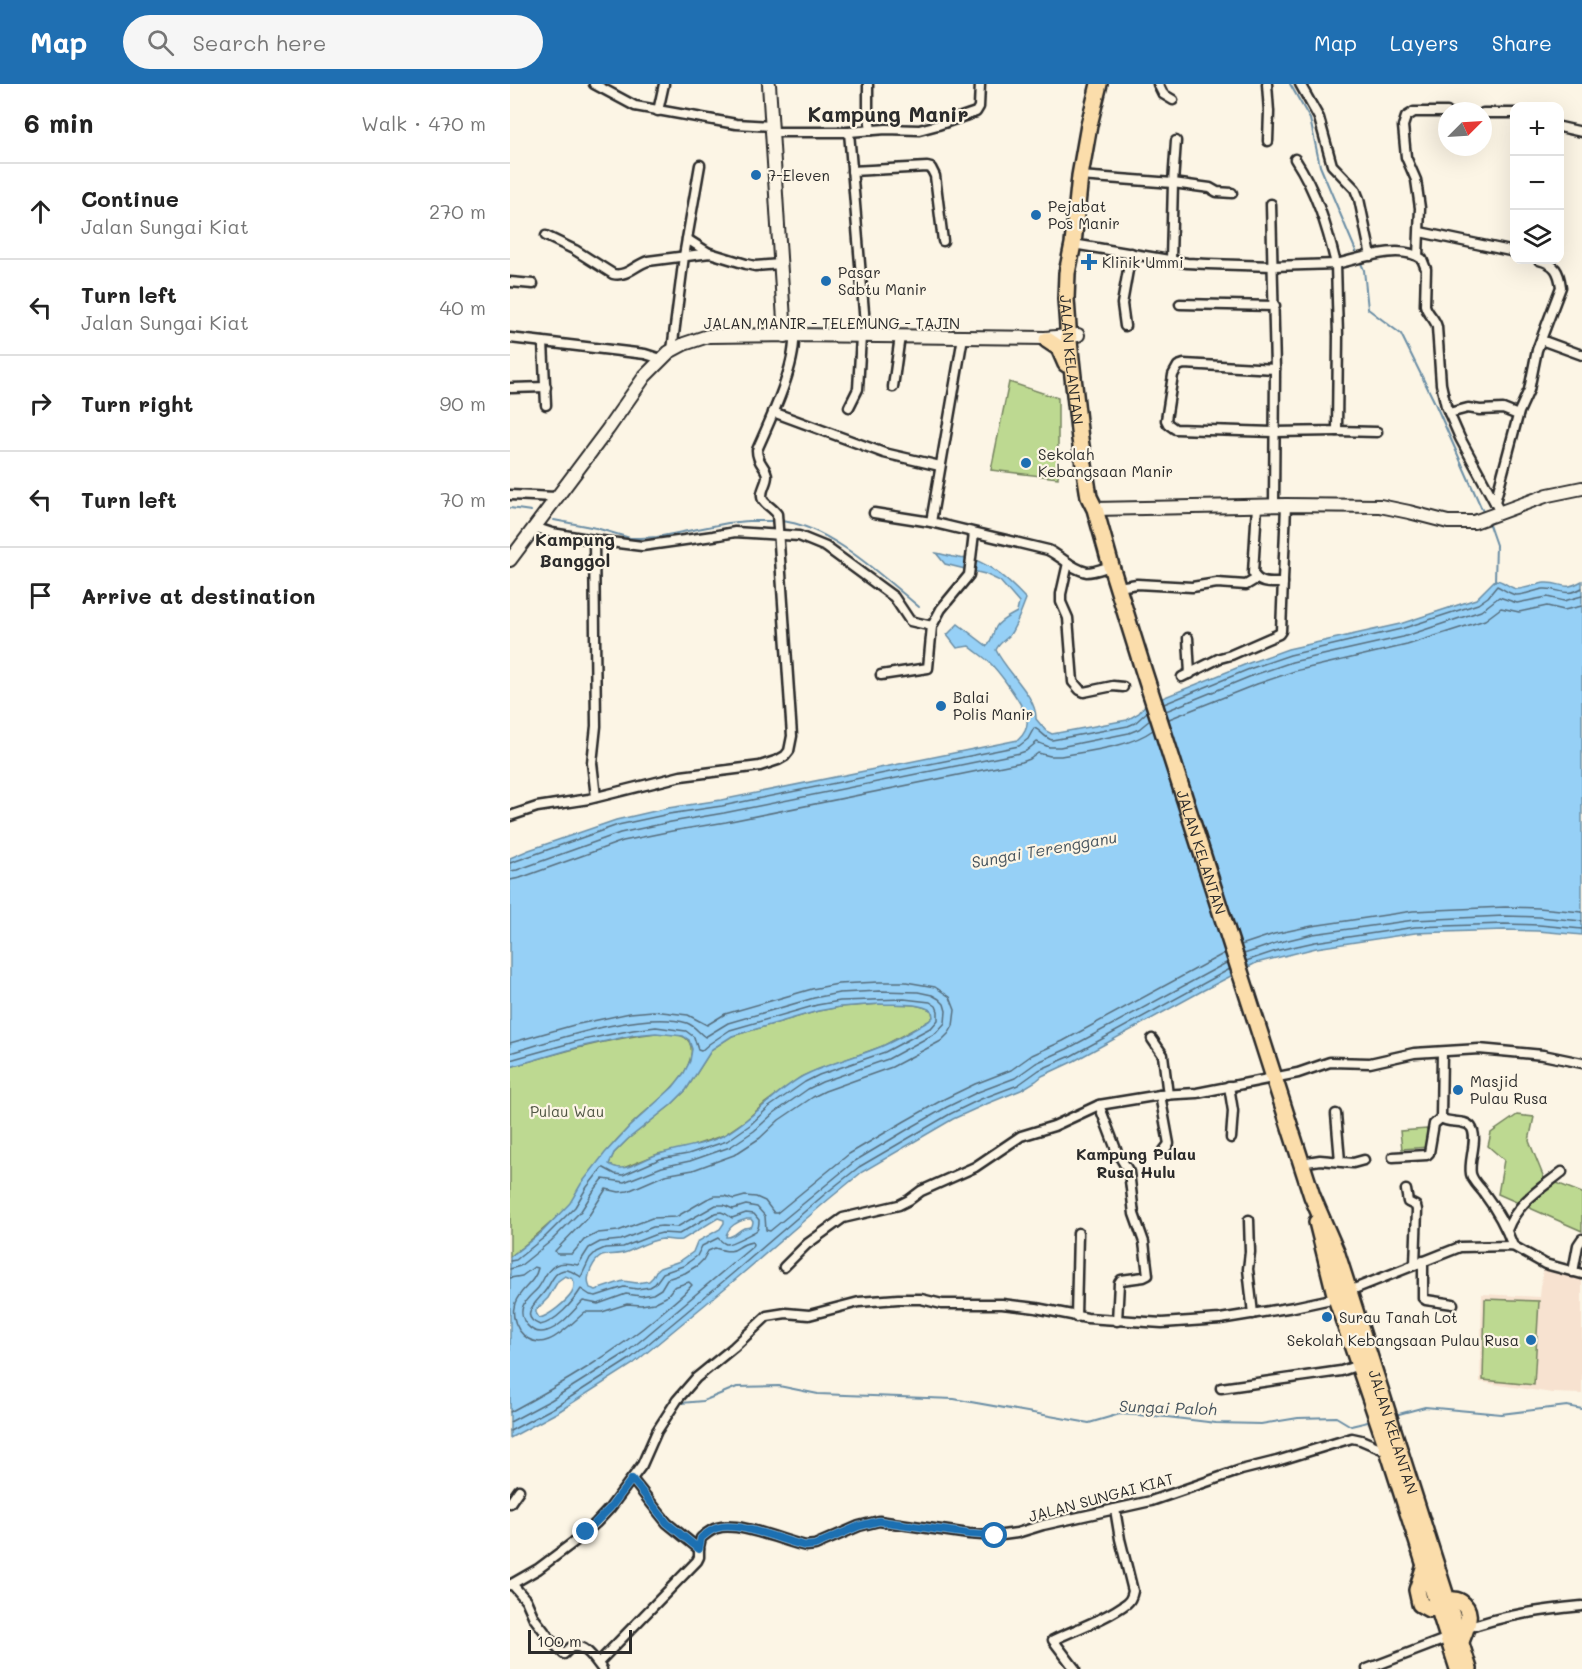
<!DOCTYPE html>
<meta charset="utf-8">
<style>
:root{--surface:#fff;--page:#f6f6f6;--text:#222;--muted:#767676;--line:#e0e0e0;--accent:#1f6fb2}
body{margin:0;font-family:Mali,sans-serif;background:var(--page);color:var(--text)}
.controls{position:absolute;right:18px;top:18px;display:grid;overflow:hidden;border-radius:12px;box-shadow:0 6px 24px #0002}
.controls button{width:54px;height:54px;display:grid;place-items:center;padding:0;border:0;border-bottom:2px solid var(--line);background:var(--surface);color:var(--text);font:30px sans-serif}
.compass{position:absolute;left:928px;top:18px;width:54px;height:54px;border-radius:50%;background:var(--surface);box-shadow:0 6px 24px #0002;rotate:66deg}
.scale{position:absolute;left:18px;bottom:15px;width:104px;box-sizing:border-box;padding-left:6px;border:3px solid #2b2b2b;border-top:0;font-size:16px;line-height:21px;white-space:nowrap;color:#2b2b2b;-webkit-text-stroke:4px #fcf5e5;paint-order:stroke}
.stop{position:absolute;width:18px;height:18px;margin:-14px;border:4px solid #1f6fb2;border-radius:50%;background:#fff}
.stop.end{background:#1f6fb2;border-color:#fff;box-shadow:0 2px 6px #0008}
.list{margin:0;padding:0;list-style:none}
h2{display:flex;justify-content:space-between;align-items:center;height:78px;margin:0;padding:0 24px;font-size:26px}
h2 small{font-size:20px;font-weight:400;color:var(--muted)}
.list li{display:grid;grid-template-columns:39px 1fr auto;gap:18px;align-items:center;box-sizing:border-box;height:96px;padding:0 24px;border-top:2px solid var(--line)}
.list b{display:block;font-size:22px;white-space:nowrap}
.list p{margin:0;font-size:20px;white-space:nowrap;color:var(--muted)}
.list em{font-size:20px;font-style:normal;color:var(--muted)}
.icon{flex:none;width:33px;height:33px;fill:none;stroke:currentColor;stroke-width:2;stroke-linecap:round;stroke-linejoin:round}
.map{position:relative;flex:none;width:1072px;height:1585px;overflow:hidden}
header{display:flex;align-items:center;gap:36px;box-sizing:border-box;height:84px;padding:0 30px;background:var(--accent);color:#fff}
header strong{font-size:28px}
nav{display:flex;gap:33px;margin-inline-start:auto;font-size:21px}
.search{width:420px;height:54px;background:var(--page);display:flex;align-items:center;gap:15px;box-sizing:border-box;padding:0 21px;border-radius:33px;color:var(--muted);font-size:22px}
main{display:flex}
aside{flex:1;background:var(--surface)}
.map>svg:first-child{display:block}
.built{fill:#f7e2d0}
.green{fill:#bdd991;stroke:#74825e;stroke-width:1.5}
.water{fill:#96d0f6;stroke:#6b8ea5;stroke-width:1.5;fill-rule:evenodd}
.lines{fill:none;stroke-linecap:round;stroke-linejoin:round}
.shore{stroke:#566d7c;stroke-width:1.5}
.stream{stroke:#6b8ea5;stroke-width:2}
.street-casing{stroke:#2b2b2b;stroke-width:13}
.secondary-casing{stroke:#2b2b2b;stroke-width:16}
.highway-casing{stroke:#2b2b2b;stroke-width:20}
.street{stroke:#fcf5e5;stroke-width:8}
.secondary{stroke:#fcf5e5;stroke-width:12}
.highway{stroke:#fbddab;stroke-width:15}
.route{stroke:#1f6fb2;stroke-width:8}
.poi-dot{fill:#1f6fb2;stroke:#fcf5e5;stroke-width:2}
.labels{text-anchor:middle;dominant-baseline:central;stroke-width:4.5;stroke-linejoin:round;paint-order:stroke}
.poi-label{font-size:15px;fill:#2b2b2b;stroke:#fcf5e5;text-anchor:start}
.street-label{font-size:15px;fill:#2b2b2b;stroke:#fcf5e5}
.park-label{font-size:15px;fill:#505644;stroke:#fcf5e5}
.water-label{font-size:16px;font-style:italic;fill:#46545e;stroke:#fcf5e5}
.neighbourhood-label{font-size:16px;font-weight:bold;fill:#2b2b2b;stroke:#fcf5e5}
.quarter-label{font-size:18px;font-weight:bold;fill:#2b2b2b;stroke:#fcf5e5}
.district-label{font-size:21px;font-weight:bold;fill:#2b2b2b;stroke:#fcf5e5}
</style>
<header>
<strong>Map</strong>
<div class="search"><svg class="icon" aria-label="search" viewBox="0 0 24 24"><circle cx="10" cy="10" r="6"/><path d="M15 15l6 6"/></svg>Search here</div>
<nav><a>Map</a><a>Layers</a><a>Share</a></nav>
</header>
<main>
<aside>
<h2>6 min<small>Walk · 470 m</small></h2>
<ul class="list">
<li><svg class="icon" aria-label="ahead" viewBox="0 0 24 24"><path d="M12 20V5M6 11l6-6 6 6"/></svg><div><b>Continue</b><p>Jalan Sungai Kiat</p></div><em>270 m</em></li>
<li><svg class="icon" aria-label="left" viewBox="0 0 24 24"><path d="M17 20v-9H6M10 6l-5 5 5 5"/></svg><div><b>Turn left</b><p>Jalan Sungai Kiat</p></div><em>40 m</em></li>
<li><svg class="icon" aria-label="right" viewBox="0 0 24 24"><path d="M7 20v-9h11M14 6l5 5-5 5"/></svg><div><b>Turn right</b></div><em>90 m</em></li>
<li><svg class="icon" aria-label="left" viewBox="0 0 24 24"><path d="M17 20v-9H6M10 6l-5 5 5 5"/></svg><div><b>Turn left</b></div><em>70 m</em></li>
<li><svg class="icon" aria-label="arrive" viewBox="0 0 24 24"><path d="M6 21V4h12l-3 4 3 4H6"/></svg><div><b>Arrive at destination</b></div></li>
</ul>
</aside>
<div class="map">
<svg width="1072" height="1585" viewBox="0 0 1072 1585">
<rect width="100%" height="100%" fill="#fcf5e5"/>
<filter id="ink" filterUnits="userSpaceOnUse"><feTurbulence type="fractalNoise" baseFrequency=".0167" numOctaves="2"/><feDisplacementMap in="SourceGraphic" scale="12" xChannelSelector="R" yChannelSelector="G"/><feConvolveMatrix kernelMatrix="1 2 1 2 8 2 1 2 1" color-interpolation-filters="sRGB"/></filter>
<g filter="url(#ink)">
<path class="built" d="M1033 1181 1072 1193V1310L1042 1309 970 1298 972 1210 1030 1213Z"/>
<g class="green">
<path d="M499 298 548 314V394L481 386Z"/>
<path d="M371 920C387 921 408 918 422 927L423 933 419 937 373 962 307 986 291 993 255 1019 236 1036 214 1051 177 1064 148 1070 111 1085 102 1082 99 1080 104 1069 118 1055 161 1021 176 1006 202 965 222 952 308 927 330 923Z"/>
<path d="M146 949C158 950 179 948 181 963 183 971 178 982 174 989 159 1011 136 1025 118 1044 101 1061 87 1079 74 1098 68 1105 65 1114 59 1121 41 1140 20 1157 0 1173V983C48 969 96 955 146 949Z"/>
<path d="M1007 1031 1024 1033 1019 1057 1034 1094 1072 1109V1147L988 1110 994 1076 978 1062 981 1049Z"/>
<path d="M917 1045 919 1063 892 1065 890 1047Z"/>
<path d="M975 1215 1029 1217 1024 1301 973 1296Z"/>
</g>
<path class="water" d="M426 469C433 470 441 473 449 474 452 475 455 474 458 474 479 478 502 500 516 515 511 527 507 541 499 552 494 557 489 559 486 566 496 588 527 612 526 635L536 647 542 650 617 636 629 629 635 621 739 579 778 565 890 540 966 515 985 496C994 496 998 504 1007 505 1016 505 1026 500 1035 499 1053 498 1052 508 1072 497V851L1028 847 994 846 905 849 806 864 746 879 692 907 564 977 532 992 526 997 511 1006 474 1021 443 1035 352 1088 319 1115 226 1195 123 1280 48 1328 0 1354V1173L32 1148 60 1119 71 1100 95 1069 119 1043 163 1003 174 989 180 977 182 965 179 956 173 952 146 949 124 951 69 963 0 983V774L19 766 106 736 158 724 211 716 508 656C514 651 518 643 517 636 515 622 488 586 477 576 471 571 465 567 459 562L447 564 437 551 448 540 477 562C483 557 482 550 486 543 490 536 500 532 507 528L509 519 490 497 475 490 435 480ZM370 920C387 921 408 918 422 927L423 933 419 937C403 946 387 956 370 963 346 973 316 980 293 992 264 1008 244 1034 216 1050 195 1062 168 1063 146 1071 131 1076 114 1091 99 1080L104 1069 118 1055 161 1021 176 1006 202 965 222 952 308 927 330 923ZM208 1134 214 1136V1139L210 1145 187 1158 183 1168 170 1177 150 1184 146 1187 143 1193 139 1197 127 1199 113 1197 86 1206 80 1204C77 1197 78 1192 81 1185 91 1164 99 1174 117 1168 129 1163 140 1156 153 1155 160 1155 165 1157 172 1156ZM237 1135H241L243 1138 242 1142C240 1144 237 1143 234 1144 227 1147 224 1154 216 1153 217 1143 228 1137 237 1135ZM55 1192 63 1195 64 1199C64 1203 64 1205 62 1209 57 1217 38 1233 29 1234L26 1229V1226L38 1214 48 1197Z"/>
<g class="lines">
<g class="shore">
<path d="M654 620 742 584 780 571 891 545 968 520 978 513 987 502C993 505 998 509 1005 511 1014 512 1024 506 1034 505 1050 504 1054 514 1072 504"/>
<path d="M656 627 744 591 782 578 893 553 971 527 989 513 1007 519 1037 513 1054 517 1072 512"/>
<path d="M659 635 747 600 785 587 897 561 975 536 991 524 1009 528 1037 522 1054 526 1072 522"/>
<path d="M0 779 108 741 159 730 212 722 509 662 518 655 524 644C531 646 534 654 542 656L618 642 625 639 637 628"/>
<path d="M0 787 7 786 110 749 161 738 214 729 510 669 516 667 527 658 539 663H550L619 649 629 645 640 636"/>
<path d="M0 796 10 794 113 757 162 747 216 738 512 678 520 675 528 669 540 672H551C579 667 620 663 643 646"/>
<path d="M731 861 764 850 802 842 903 827 995 823 1029 824 1072 828"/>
<path d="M734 870 766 859 803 850 904 836 994 832 1029 833 1072 837"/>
<path d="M736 877 769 866 805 858 905 843 994 840 1029 841 1072 845"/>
<path d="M0 959 64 941 120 929 143 927 178 931 197 941 215 930 302 905 328 900 369 898H396L425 903 440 913 445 926 443 942 439 949 431 957 382 983 315 1007 303 1013 269 1036 250 1054 224 1071 183 1086 155 1091 118 1107 109 1108 96 1105 78 1133 45 1167 47 1170H62L74 1156 88 1149 108 1147 142 1134 166 1133 197 1115 205 1112H215L224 1115 235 1112 246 1113 255 1117 264 1129H267L339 1070 395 1037 434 1015 465 1000 501 986 522 971 553 957 715 869"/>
<path d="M0 969C45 956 132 926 177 939 185 942 189 949 195 953L218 939 304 914 329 909 370 907 408 908 422 911 429 915 434 920 436 927 435 939 426 949 378 975 312 998 298 1005 264 1029 244 1047 220 1063 180 1077 152 1083 114 1098 93 1095 83 1108 71 1127 41 1157 10 1182 0 1185"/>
<path d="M0 976 68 957 123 946 146 943 176 947 184 953 188 966 191 967 199 960 220 946 307 921 330 917 394 915 420 918 426 922 428 927V936L422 943 375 968 309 991 295 998 259 1023 240 1041 217 1057 178 1070 150 1075 113 1091 105 1090 94 1084H92L77 1103 65 1123 36 1152 6 1176 0 1177"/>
<path d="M211 1128 216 1130 222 1134 236 1129 244 1130 249 1136C249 1140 249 1143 247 1146 245 1148 219 1161 216 1160 213 1159 210 1156 208 1154L192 1162 187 1172 173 1182 153 1189 145 1200 140 1203 127 1205 114 1203 86 1212 80 1211 71 1205C63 1218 46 1238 30 1241 7 1232 28 1217 35 1207 41 1200 43 1188 54 1186 60 1185 66 1190 71 1193L80 1174 86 1168 95 1164 113 1163 144 1151 152 1149 169 1150 205 1129Z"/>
<path d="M0 1194 12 1192 24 1183 28 1184C25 1199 10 1205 5 1219 2 1228 4 1238 9 1246 31 1276 58 1242 75 1228H92L117 1220 131 1221 144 1219 156 1213 164 1203 179 1198 182 1201C173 1212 159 1222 148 1232 103 1270 52 1300 0 1328"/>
<path d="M0 1338 41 1316 116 1269 242 1163 243 1160 242 1158C223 1161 230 1172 205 1164L198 1167 193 1176 188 1181 175 1189 157 1195 151 1205 143 1210 131 1212 116 1210 88 1220 73 1217C63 1227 51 1243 37 1247 22 1252 8 1236 13 1222 16 1214 23 1210 28 1204 31 1200 33 1196 35 1192 44 1177 53 1178 68 1181L79 1164 90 1158 111 1156 143 1143 152 1142 167 1143 206 1121H214L223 1125 236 1121 247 1123 255 1132 256 1146 260 1147 345 1077 400 1044 437 1023 468 1008 505 994 526 979 557 965 718 878"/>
<path d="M0 1347 45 1323 120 1275 222 1190 315 1110 349 1083 440 1030 471 1015 508 1001 529 986 561 972 720 885"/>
</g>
<g class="stream">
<path d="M780 0 800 35 810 82 848 172"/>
<path d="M850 177 854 186 858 225 891 250 924 317 974 430"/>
<path d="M0 424 21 427"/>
<path d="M44 436 86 444 120 454H131L147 453 218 439 238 437H265"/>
<path d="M271 437C318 441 373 493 409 523"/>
<path d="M978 438 986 461 985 497"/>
<path d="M171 1319 193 1317 227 1303 269 1302 308 1310 444 1315 579 1339 610 1330 657 1333 706 1339 751 1340 788 1334 826 1333 841 1342 862 1337"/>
<path d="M885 1331 915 1323 991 1330 1057 1322 1072 1325"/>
</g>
<g class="street-casing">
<g id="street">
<path d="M84 0 125 22 226 40 262 42"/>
<path d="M358 0V25L361 46"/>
<path d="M648 0 653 10 663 16"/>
<path d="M757 0 759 28 758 57"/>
<path d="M790 0 809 34 822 81 845 105 849 115 861 172"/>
<path d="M148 27 154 0"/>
<path d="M973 29H1005"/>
<path d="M1050 43 1072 48"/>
<path d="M262 48H339L376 45 409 46 428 41 466 28 469 23 470 0"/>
<path d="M339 48 356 252"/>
<path d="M785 75C806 107 817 143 826 180 849 175 890 159 912 175L916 185 915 221C917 230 925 234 927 243L931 300 936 322 950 354 990 428"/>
<path d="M342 87 417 83 421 84 425 92 433 157"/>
<path d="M570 92 663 99 700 104 707 108 722 109"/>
<path d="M761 120 765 285 764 421"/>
<path d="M910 148 1005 168"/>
<path d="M36 152 65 166 103 190C117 193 125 181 138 177L200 169 236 180 245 182 270 180"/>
<path d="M177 155 199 169"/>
<path d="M563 160 677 179 698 180 763 182 826 180 828 252 827 347 764 348 665 345 658 340 656 336 663 291 668 282 674 280 765 285"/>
<path d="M908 172 910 124 906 96 896 73 893 42 896 33 904 28H937"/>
<path d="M661 175 663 99 666 57"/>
<path d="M0 198 23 200"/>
<path d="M670 220 765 222"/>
<path d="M615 242 612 220 621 169"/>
<path d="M0 254 135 270 151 275"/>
<path d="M1031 256 1072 271"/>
<path d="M33 258 36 321"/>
<path d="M162 266 174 172 190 81"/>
<path d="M383 303 390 252"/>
<path d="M1 304 36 303"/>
<path d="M339 323 348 305 351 252"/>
<path d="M263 328 374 369 430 382"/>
<path d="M939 329 958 324 970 326 993 325 1008 331"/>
<path d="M827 347 867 348"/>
<path d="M0 411 46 413"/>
<path d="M985 418 1009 328 1019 306 1027 266 1051 203C1049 187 1045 180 1029 176"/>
<path d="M747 422 743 489C749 501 761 499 773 499"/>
<path d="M364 429 421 438 538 466C551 472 563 486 577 488 584 488 594 484 601 482"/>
<path d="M421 438 453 253"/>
<path d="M24 443 42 449 84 456 132 462 203 452 225 448 289 452 316 463 384 513 400 537 422 542"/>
<path d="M84 456 86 642 82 679 86 713"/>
<path d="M558 479 551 510V518L558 534 563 598 570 606 574 608 603 602 613 603"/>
<path d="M608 503 627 500 682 503 707 499 736 501 746 495"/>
<path d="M678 554 680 590"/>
<path d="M371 591 418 584 422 542 431 525 459 491 464 449"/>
<path d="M672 593 710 574 721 571 769 550 771 547 776 421"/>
<path d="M0 732 27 723 79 715 171 692 250 682 268 676 275 672 279 667 282 652 267 430C263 424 256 421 253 416 249 408 257 400 257 392 257 383 247 380 247 366 260 336 286 283 284 251"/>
<path d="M642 955 653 971 658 1011"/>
<path d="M932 968 931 1034C939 1040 954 1035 961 1043 969 1054 958 1077 961 1090 963 1098 969 1102 974 1109 986 1125 996 1143 1003 1162"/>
<path d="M719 1002 723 1027 721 1054"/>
<path d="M650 1011 659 1060 652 1069"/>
<path d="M589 1021 607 1068 619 1088 624 1130 634 1158 638 1191 634 1193 611 1196 609 1199 607 1237"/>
<path d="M826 1030 830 1077"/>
<path d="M883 1073 917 1071 919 1069 924 1040 931 1034"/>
<path d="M791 1079 810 1076 843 1079 854 1076"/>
<path d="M896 1106 898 1118 906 1122 907 1126 905 1180"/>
<path d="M739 1136 740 1168 738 1185 743 1230"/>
<path d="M997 1146C1008 1118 1029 1106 1052 1088"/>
<path d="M913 1177V1214L916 1216 943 1220"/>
<path d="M274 1183 297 1160 333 1134 389 1121 399 1116 411 1107 465 1083 511 1052 544 1042 589 1021 650 1011 687 1009 788 989 820 978 860 979 904 969 969 965 1033 971 1072 979"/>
<path d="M1063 1188 1068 1161 1072 1155"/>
<path d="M839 1207 950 1163 1003 1162 1035 1180 1072 1190"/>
<path d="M566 1233 568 1149"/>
<path d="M711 1304 831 1287 849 1281"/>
<path d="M122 1395 157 1439 189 1465"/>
<path d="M0 1419 9 1406"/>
<path d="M2 1500 16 1516 24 1534 44 1560 54 1570 61 1563C76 1560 84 1575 92 1585"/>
<path d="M0 1501 28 1485 68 1455 86 1439 100 1424 132 1381 147 1347 167 1316 186 1294 224 1263 257 1232 276 1229 299 1231 349 1218 388 1215H411L432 1220H492L526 1224 577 1234 652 1239 710 1235 784 1223 826 1214"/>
<path d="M955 1545C993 1531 1032 1526 1072 1522"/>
<path d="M88 1579 187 1477 189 1473V1463L191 1454C196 1450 200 1446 207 1444 228 1437 273 1457 296 1462L305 1461 349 1442 369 1437 459 1450 485 1452 507 1449 533 1441 641 1417 731 1386 767 1377 842 1354 851 1356 879 1368"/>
<path d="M565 1585 543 1556C566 1545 596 1535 617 1519 621 1516 622 1512 623 1507L610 1455 605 1425"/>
<path d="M857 1585 938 1554"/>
</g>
</g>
<g class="secondary-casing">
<g id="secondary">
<path d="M259 0 275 252"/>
<path d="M585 425 776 421 870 422 899 428 938 438H964L1038 411 1072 404"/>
<path d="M0 476 98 345 135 292 159 268 174 260 198 252 284 251 535 254 568 251"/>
</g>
</g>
<g class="highway-casing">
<g id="highway">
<path id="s1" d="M589 0 579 41 570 92 563 160 557 189 556 215 559 257 570 355 579 413 585 425 601 482 633 585 802 1112 827 1170 959 1585"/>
<path d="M537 256 549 264 556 280"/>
<path d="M807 1138 826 1214 879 1369 948 1585"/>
<path d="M915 1481 907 1506 910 1520 919 1525 928 1523 933 1517"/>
<path d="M938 1517C951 1513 960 1524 958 1536 957 1544 953 1552 950 1560"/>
</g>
</g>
<use href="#street" class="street"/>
<use href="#secondary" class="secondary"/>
<use href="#highway" class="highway"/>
</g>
</g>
<g class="lines" filter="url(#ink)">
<path class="route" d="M76 1448 100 1424 122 1395 157 1439 189 1465 191 1454C196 1450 200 1446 207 1444 228 1437 273 1457 296 1462L305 1461 349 1442 369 1437 459 1450 485 1452"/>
</g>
<g class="poi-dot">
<circle cx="246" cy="91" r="6"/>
<circle cx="526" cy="131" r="6"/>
<path d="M576 169h6v6h6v6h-6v6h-6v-6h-6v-6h6z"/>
<circle cx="316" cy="197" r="6"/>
<circle cx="516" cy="379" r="6"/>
<circle cx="431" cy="622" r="6"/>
<circle cx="948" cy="1006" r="6"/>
<circle cx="817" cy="1233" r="6"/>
<circle cx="1021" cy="1256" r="6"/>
</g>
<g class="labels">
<g class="poi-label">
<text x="258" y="91">7-Eleven</text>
<text x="538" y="122">Pejabat<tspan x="538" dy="17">Pos Manir</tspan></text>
<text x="592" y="178">Klinik Ummi</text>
<text x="328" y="188">Pasar<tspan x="328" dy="17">Sabtu Manir</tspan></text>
<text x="528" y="370">Sekolah<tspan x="528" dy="17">Kebangsaan Manir</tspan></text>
<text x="443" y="613">Balai<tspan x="443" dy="17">Polis Manir</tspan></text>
<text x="960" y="997">Masjid<tspan x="960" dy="17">Pulau Rusa</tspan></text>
<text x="829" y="1233">Surau Tanah Lot</text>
<text x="1009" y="1256" text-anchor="end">Sekolah Kebangsaan Pulau Rusa</text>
</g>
<g class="street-label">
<text x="322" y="239">JALAN MANIR - TELEMUNG - TAJIN</text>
<text stroke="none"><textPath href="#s1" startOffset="279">JALAN KELANTAN</textPath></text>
<text stroke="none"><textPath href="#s1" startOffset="790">JALAN KELANTAN</textPath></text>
<text stroke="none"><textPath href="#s1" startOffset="1401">JALAN KELANTAN</textPath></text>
<text transform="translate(591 1413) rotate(-15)">JALAN SUNGAI KIAT</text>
</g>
<g class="park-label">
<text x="57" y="1027">Pulau Wau</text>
</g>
<g class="water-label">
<text transform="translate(534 765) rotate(-10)">Sungai Terengganu</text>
<text transform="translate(658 1323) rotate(2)">Sungai Paloh</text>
</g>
<g class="neighbourhood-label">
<text x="626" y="1069">Kampung Pulau<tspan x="626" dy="18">Rusa Hulu</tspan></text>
</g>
<g class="quarter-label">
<text x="65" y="455">Kampung<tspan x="65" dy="21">Banggol</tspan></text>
</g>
<g class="district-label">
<text x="378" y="29">Kampung Manir</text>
</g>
</g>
</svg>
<div class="controls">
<button>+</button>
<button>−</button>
<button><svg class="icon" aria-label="layers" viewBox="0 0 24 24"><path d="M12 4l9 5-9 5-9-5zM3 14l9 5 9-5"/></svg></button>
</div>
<svg class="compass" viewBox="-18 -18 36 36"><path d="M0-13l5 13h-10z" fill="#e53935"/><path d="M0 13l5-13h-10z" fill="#767676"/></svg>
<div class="scale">100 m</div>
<div class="stop" style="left:485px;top:1452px"></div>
<div class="stop end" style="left:76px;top:1448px"></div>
</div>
</main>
